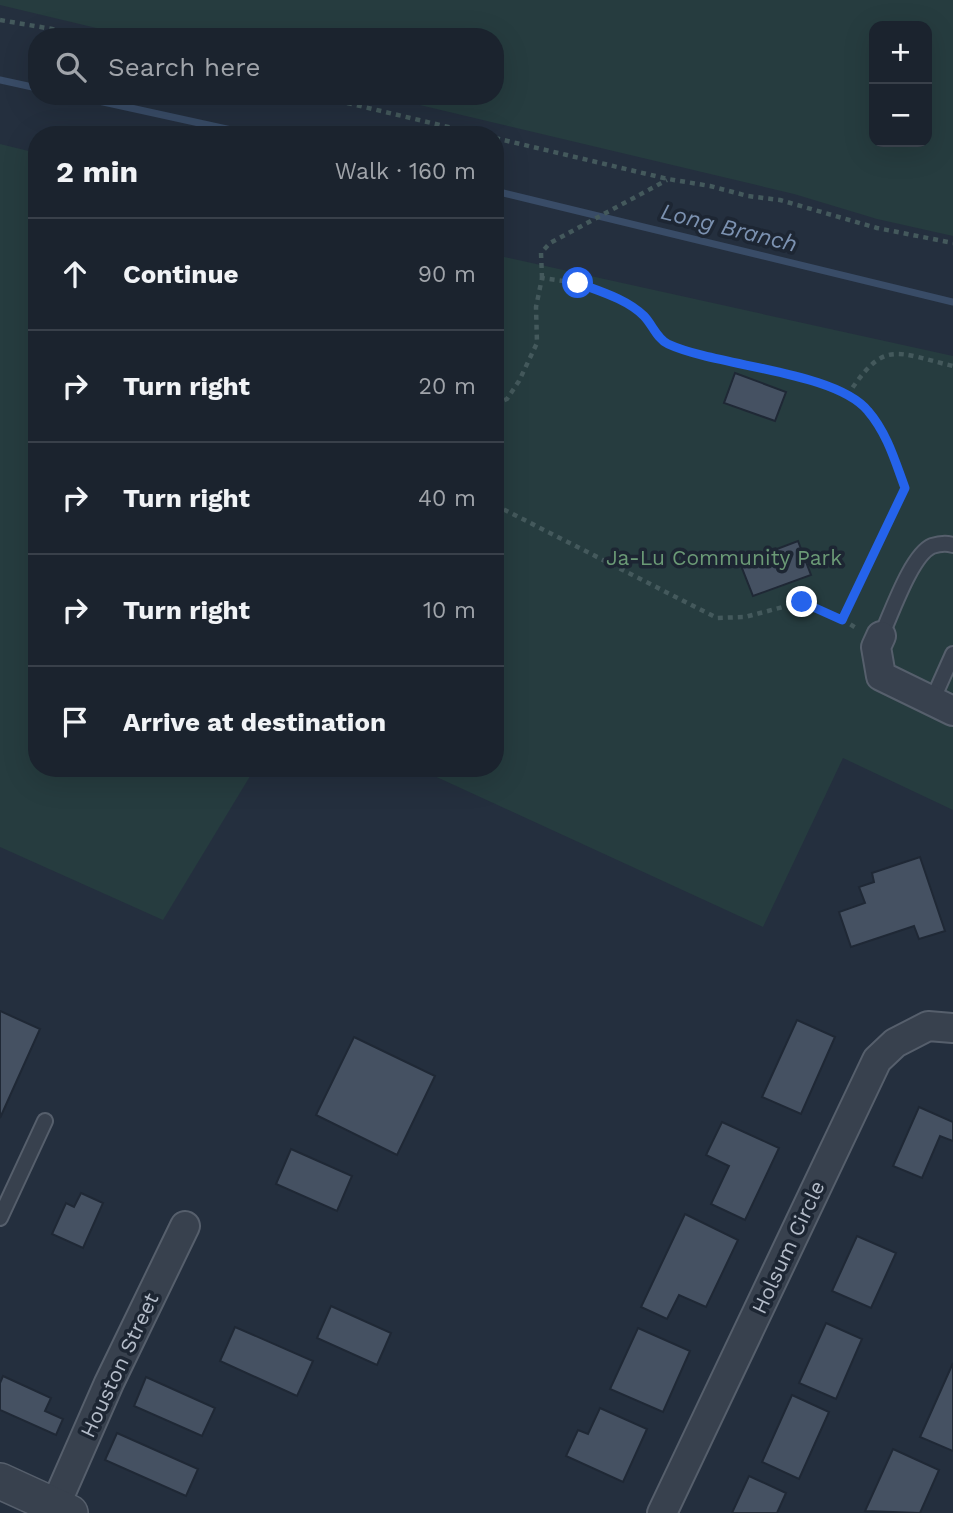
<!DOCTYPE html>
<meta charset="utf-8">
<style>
:root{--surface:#1b232e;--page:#282f3a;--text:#f1f3f6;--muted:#a0a4aa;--line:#39404a}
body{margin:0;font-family:"Work Sans",sans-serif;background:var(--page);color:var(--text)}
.controls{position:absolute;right:21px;top:21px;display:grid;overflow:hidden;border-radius:14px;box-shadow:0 7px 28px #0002}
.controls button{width:63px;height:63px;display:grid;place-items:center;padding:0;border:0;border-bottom:2px solid var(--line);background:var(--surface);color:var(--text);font:35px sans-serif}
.stop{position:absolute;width:21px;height:21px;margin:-16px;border:5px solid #2563eb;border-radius:50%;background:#fff}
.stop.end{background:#2563eb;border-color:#fff;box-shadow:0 2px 7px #0008}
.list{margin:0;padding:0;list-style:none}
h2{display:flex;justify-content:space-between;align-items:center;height:91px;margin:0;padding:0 28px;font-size:30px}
h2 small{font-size:23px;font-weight:400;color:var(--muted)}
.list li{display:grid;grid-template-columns:46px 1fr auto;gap:21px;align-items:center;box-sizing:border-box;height:112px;padding:0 28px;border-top:2px solid var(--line)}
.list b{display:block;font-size:26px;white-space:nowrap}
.list em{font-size:23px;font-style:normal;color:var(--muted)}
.icon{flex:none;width:38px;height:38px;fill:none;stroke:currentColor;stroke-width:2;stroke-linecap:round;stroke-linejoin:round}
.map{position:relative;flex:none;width:953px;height:1513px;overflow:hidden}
.search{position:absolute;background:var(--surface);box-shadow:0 7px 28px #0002;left:28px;top:28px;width:476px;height:77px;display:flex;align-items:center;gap:18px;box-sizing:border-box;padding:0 24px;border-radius:28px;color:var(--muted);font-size:26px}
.panel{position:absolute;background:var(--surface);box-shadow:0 7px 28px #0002;left:28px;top:126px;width:476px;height:651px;border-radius:28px}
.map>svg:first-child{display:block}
.green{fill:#263c3f;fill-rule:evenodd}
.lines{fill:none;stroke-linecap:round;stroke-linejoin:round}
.stream{stroke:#394c67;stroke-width:7}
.building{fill:#455162;stroke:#1f2835;stroke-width:2}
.service-casing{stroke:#565f6c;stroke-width:18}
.minor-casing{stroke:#565f6c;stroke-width:32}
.tertiary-casing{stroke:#565f6c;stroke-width:38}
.path{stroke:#44595c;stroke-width:4.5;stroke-dasharray:5 5;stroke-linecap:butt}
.service{stroke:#38414e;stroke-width:14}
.minor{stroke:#38414e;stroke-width:28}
.tertiary{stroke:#38414e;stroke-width:35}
.route{stroke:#2563eb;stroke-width:9}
.labels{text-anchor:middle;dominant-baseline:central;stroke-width:7;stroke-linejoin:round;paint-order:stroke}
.park-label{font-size:21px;fill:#6b9a76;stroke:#1d2633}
.street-label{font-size:21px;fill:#b4bcc9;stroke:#1d2633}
.water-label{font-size:23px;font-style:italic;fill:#7c92b1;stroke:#1d2633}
</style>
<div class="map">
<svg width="953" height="1513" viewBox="0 0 953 1513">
<rect width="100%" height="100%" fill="#242f3e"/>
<g class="green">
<path d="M0 0H953V236L877 219 794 194 382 96H495V37H134L0 5ZM874 26H927V142H874Z"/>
<path d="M0 144 37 153V768H255L163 920 0 847Z"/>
<path d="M495 255 953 356V810L843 758 763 927 417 768H495Z"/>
</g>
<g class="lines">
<g class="stream">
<path d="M0 80 37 88"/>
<path d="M76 96 254 135"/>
<path d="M495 191 953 302"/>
</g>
</g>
<g class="building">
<path d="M735 373 786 392 775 421 724 403Z"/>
<path d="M798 541 811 575 753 596 740 563Z"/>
<path d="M920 857 945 931 919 939 914 926 851 947 839 912 865 903 859 887 874 882 872 873Z"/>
<path d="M0 1011 40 1029 0 1118Z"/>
<path d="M797 1020 835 1037 801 1114 762 1097Z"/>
<path d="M354 1037 435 1076 397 1155 316 1115Z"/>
<path d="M919 1107 953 1122V1141L940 1136 922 1178 893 1166Z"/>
<path d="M722 1122 779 1148 745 1220 711 1204 729 1166 706 1155Z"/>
<path d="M291 1149 352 1176 337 1211 276 1184Z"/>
<path d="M81 1193 103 1203 83 1248 52 1234 66 1203 74 1207Z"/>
<path d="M685 1214 738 1240 706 1307 679 1295 667 1319 641 1307Z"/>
<path d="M857 1236 896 1253 871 1308 832 1291Z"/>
<path d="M331 1306 391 1333 377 1365 317 1338Z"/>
<path d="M826 1323 862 1339 836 1399 799 1383Z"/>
<path d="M235 1327 313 1361 297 1396 220 1361Z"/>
<path d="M638 1328 690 1351 663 1412 610 1389Z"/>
<path d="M953 1363V1451L920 1437Z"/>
<path d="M3 1376 51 1398 45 1411 63 1419 56 1435 0 1410V1383Z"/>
<path d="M146 1377 215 1408 202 1436 134 1406Z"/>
<path d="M792 1395 829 1412 799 1479 762 1462Z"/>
<path d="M600 1408 647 1429 623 1482 566 1456 578 1430 588 1434Z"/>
<path d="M117 1433 198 1469 186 1496 105 1460Z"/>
<path d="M893 1449 939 1470 920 1513 865 1511Z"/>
<path d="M749 1476 786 1493 777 1513H732Z"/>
</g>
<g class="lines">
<g class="service-casing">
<g id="service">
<path d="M881 636C891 615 911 555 932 546 938 544 947 543 953 545"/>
<path d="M932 701 953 654"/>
<path d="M0 1218 45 1121"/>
</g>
</g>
<g class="minor-casing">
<g id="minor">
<path d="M881 636 876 647 881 676 953 711"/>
<path d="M55 1506 109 1383 185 1226"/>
<path d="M662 1513 877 1060 895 1043 928 1026 953 1028"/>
</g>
</g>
<g class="tertiary-casing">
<path id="tertiary" d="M0 1481 70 1513"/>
</g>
<g class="path">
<path d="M0 20 52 29 77 37"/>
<path d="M318 96 482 135"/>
<path d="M495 138 668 179 710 186 748 196 780 200 877 228 953 243"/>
<path d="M542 278 541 253 550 243 667 180"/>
<path d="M847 396C884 339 894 352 953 366"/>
<path d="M495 404 507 399 519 381 537 343 536 307 542 278 578 283 615 297 643 315 664 343 689 352 833 387 867 409 886 437 905 488 842 619 802 602 745 617 717 618 495 505"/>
<path d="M842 619 856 628"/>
</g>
<use href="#service" class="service"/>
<use href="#minor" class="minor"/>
<use href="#tertiary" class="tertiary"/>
</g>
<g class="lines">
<path class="route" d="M578 283C599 291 627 299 644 316 652 324 657 339 668 344 718 367 835 371 868 411 887 433 895 461 905 488L842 620 802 602"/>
</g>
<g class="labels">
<g class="park-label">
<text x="724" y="557">Ja-Lu Community Park</text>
</g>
<g class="street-label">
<text transform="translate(788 1247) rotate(-65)">Holsum Circle</text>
<text transform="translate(119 1365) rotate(-65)">Houston Street</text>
</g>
<g class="water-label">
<text transform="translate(729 228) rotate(14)">Long Branch</text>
</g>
</g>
</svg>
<div class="controls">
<button>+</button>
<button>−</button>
</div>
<div class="stop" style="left:578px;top:283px"></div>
<div class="stop end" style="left:802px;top:602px"></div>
<div class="search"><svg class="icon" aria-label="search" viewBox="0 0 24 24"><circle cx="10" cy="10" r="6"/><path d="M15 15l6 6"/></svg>Search here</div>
<section class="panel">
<h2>2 min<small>Walk · 160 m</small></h2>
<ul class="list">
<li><svg class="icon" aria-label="ahead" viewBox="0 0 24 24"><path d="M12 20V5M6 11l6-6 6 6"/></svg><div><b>Continue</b></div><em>90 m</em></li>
<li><svg class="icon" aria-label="right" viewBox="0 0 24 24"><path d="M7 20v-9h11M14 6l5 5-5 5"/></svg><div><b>Turn right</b></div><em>20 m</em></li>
<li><svg class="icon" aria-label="right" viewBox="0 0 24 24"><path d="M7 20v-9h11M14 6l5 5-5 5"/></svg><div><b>Turn right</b></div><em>40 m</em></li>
<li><svg class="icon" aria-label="right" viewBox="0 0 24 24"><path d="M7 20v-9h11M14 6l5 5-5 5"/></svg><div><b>Turn right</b></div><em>10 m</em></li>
<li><svg class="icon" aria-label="arrive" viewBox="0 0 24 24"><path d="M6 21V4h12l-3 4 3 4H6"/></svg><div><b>Arrive at destination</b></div></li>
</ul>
</section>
</div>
